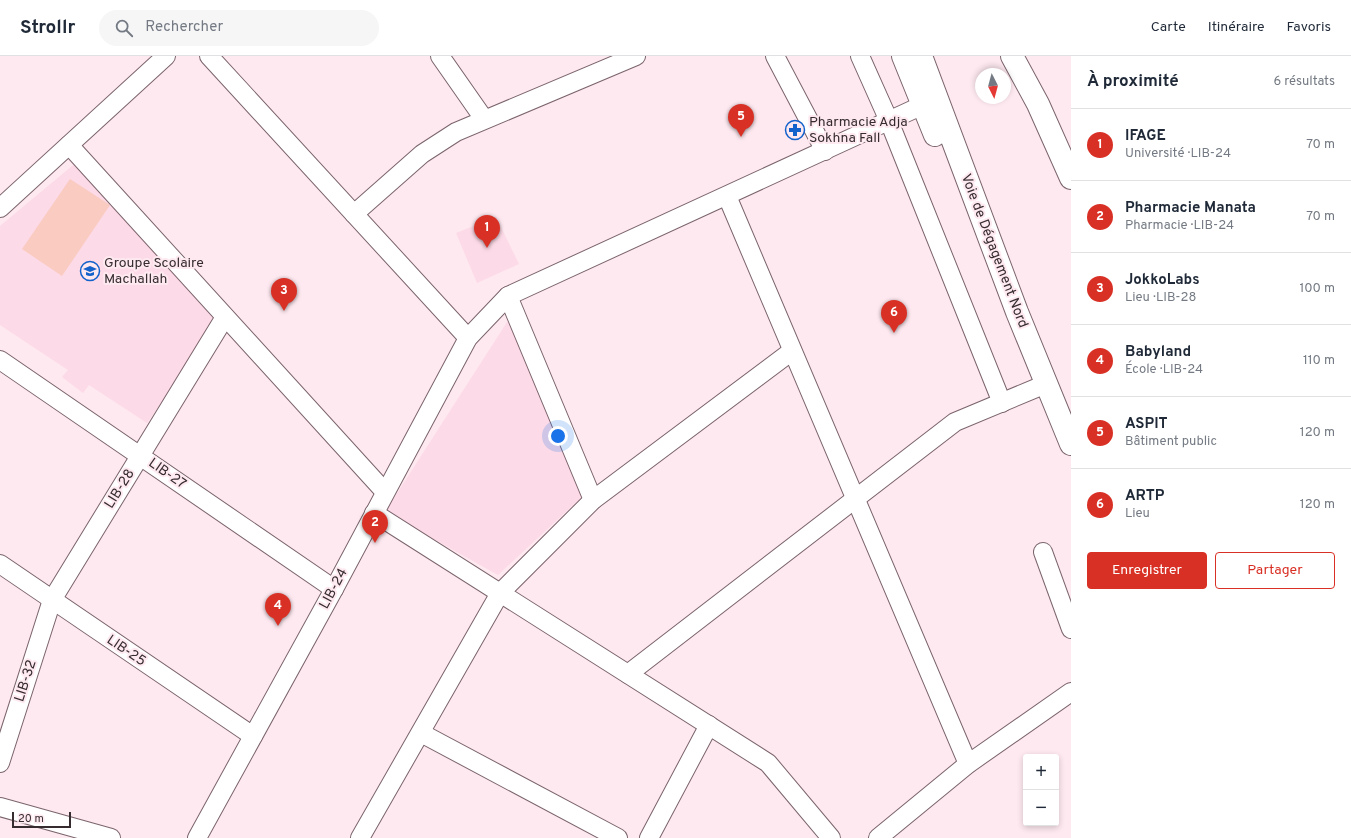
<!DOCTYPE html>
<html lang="fr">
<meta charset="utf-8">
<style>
:root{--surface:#fff;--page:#f6f6f7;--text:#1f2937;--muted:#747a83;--line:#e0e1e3;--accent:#d93025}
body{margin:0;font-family:Overpass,sans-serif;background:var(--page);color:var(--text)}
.controls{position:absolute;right:12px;bottom:12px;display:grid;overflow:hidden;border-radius:4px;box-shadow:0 2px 6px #0003}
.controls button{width:36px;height:36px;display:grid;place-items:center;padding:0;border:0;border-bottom:1px solid var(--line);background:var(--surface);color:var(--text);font:20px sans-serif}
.compass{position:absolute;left:975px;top:12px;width:36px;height:36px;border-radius:50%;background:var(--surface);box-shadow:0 2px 6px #0003;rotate:174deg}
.scale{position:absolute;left:12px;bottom:10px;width:59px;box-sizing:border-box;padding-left:4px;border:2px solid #362c30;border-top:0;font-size:11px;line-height:14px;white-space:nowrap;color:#362c30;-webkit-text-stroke:3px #fee9f0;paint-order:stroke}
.you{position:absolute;left:558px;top:380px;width:14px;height:14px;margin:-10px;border:3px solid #fff;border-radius:50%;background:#1a73e8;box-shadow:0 0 0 6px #1a73e833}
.badge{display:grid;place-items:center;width:26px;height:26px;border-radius:50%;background:var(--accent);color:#fff;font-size:13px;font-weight:700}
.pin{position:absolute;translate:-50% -33px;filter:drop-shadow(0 1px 2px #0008)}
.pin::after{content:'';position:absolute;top:21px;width:14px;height:12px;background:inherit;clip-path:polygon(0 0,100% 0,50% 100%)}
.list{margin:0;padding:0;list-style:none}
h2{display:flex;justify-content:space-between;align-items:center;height:52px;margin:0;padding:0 16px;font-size:17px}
h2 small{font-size:13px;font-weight:400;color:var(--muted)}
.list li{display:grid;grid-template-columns:26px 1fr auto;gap:12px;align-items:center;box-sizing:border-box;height:72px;padding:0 16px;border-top:1px solid var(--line)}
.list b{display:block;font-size:15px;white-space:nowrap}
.list p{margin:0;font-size:13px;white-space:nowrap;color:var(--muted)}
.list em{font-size:13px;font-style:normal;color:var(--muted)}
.actions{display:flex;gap:8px;padding:12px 16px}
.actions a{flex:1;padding:9px 0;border:1px solid var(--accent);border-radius:4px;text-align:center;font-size:14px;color:var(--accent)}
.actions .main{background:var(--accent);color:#fff}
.icon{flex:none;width:22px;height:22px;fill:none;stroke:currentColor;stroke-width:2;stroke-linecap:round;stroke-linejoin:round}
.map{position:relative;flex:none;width:1071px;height:782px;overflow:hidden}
header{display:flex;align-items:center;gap:24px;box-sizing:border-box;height:56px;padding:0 20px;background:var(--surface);border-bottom:1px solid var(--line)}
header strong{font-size:19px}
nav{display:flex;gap:22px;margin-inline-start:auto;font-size:14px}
.search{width:280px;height:36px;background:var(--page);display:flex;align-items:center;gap:10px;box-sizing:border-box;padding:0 14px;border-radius:22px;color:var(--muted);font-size:15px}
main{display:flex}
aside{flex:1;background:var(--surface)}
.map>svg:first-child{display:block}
.built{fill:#fddae7}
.green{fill:#facbc1}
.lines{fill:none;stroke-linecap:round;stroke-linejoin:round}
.street-casing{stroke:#7b646c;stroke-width:20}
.highway-casing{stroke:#7b646c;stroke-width:24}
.street{stroke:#fff;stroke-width:18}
.highway{stroke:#fff;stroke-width:22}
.labels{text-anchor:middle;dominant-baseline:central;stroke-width:4;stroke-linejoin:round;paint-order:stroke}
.poi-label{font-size:14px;fill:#362c30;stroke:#fee9f0;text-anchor:start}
.street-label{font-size:14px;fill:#362c30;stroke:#fee9f0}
</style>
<header>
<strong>Strollr</strong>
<div class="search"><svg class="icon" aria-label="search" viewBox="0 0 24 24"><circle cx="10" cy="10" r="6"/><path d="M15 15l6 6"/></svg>Rechercher</div>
<nav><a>Carte</a><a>Itinéraire</a><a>Favoris</a></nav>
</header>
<main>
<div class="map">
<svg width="1071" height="782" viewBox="0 0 1071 782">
<rect width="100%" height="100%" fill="#fee9f0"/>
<g class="built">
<path d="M78 105 222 260 147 367 89 329 83 337 62 321 68 314 0 269V170Z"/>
<path d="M496 161 519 208 477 227 456 177Z"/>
<path d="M509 263 583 440 498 519 385 456Z"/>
</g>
<path class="green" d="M70 123 110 149 62 220 22 193Z"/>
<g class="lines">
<g class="street-casing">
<g id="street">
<path d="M209 0 468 282"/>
<path d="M440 0 484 63"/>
<path d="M775 0 825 95"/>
<path d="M860 0 889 65 1002 347"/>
<path d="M69 89 385 436"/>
<path d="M727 140 968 708"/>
<path d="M0 152 166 0"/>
<path d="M354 158 422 98 456 76 636 0"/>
<path d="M508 240 593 444"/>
<path d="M0 304 334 533"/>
<path d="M374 457 768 707 831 782"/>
<path d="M1043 496 1071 573"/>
<path d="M0 508 253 680"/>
<path d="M628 618 955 366 1046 328"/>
<path d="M421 677 618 782"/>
<path d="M0 707 52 544 225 261"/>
<path d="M0 751 111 782"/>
<path d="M197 782 334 533 468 282 508 240 923 49"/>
<path d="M360 782 500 537 593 444 792 295"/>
<path d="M649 782 709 669"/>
<path d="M878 782 968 708 1071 636"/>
</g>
</g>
<g class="highway-casing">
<g id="highway">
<path d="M903 0 935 79"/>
<path d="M921 0 1017 256 1071 388"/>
<path d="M1012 0 1038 48 1071 122"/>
</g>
</g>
<use href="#street" class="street"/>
<use href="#highway" class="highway"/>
</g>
<defs>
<g id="pharmacy-ring" transform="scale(1)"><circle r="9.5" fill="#fee9f0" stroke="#1361cb" stroke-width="1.5"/><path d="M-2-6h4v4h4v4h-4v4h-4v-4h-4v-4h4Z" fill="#1361cb"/></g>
<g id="school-ring" transform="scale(1)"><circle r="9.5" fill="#fee9f0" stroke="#1361cb" stroke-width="1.5"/><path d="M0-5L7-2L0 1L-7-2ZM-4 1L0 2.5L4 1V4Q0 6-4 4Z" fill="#1361cb"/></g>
</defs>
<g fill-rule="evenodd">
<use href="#pharmacy-ring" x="795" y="74"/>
<use href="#school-ring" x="90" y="215"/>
</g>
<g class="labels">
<g class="poi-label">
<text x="809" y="66">Pharmacie Adja<tspan x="809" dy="16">Sokhna Fall</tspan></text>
<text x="104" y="207">Groupe Scolaire<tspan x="104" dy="16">Machallah</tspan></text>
</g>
<g class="street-label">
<text transform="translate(994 195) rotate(69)">Voie de Dégagement Nord</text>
<text transform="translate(167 418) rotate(35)">LIB-27</text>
<text transform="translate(120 433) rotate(-58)">LIB-28</text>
<text transform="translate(334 533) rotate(-62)">LIB-24</text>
<text transform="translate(126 595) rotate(34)">LIB-25</text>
<text transform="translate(26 625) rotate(-72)">LIB-32</text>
</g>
</g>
</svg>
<div class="controls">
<button>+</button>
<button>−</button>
</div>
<svg class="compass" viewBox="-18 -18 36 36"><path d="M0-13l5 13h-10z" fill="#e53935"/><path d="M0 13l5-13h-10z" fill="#747a83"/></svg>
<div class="scale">20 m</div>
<div class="you"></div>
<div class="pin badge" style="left:487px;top:192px">1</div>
<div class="pin badge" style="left:375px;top:487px">2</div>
<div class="pin badge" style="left:284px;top:255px">3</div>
<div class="pin badge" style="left:278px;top:570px">4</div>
<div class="pin badge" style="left:741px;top:81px">5</div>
<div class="pin badge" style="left:894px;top:277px">6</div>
</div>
<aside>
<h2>À proximité<small>6 résultats</small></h2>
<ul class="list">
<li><span class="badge">1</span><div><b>IFAGE</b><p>Université · LIB-24</p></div><em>70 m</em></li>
<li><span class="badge">2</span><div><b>Pharmacie Manata</b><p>Pharmacie · LIB-24</p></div><em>70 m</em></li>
<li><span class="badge">3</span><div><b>JokkoLabs</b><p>Lieu · LIB-28</p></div><em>100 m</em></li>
<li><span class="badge">4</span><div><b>Babyland</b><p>École · LIB-24</p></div><em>110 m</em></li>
<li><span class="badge">5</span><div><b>ASPIT</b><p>Bâtiment public</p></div><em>120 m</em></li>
<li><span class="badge">6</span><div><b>ARTP</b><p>Lieu</p></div><em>120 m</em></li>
</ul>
<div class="actions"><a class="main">Enregistrer</a><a>Partager</a></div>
</aside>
</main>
